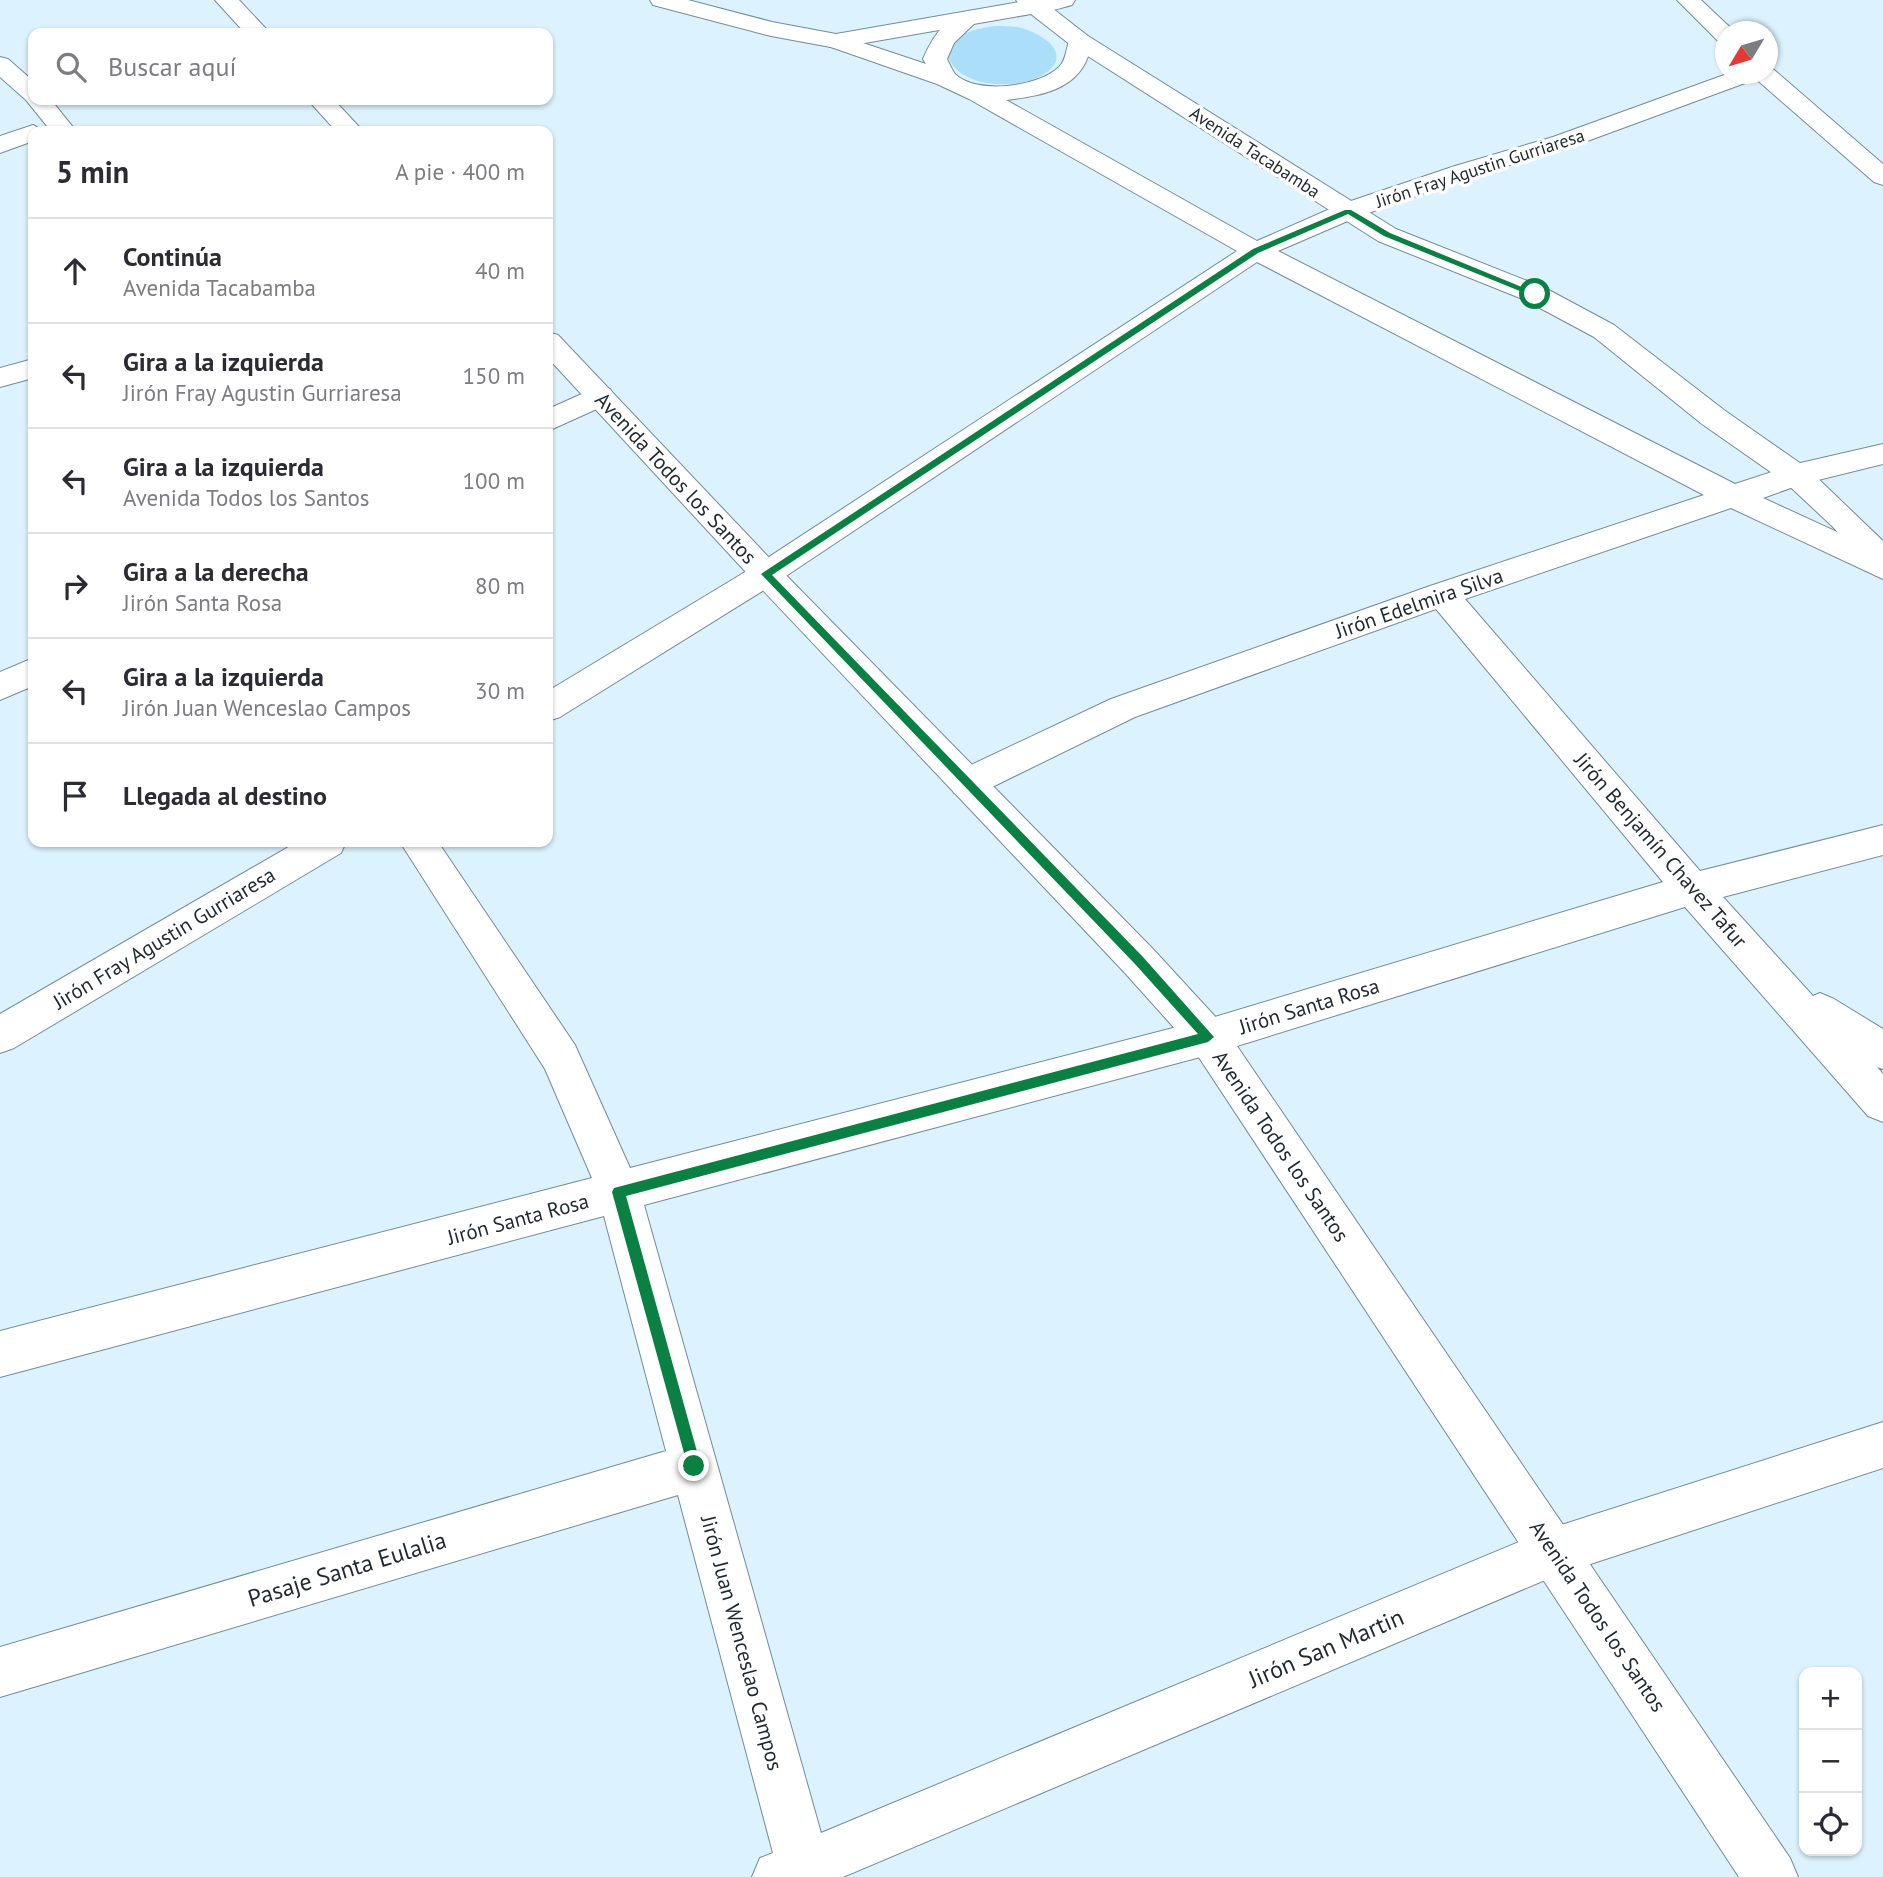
<!DOCTYPE html>
<html lang="es">
<meta charset="utf-8">
<style>
:root{--surface:#fff;--page:#f7f7f7;--text:#2b2b33;--muted:#7c7c81;--line:#e1e1e2}
body{margin:0;font-family:"PT Sans",sans-serif;background:var(--page);color:var(--text)}
.controls{position:absolute;right:21px;bottom:21px;display:grid;overflow:hidden;border-radius:14px;box-shadow:0 2px 5px #0004}
.controls button{width:63px;height:63px;display:grid;place-items:center;padding:0;border:0;border-bottom:2px solid var(--line);background:var(--surface);color:var(--text);font:35px sans-serif}
.compass{position:absolute;left:1715px;top:21px;width:63px;height:63px;border-radius:50%;background:var(--surface);box-shadow:0 2px 5px #0004;rotate:232deg}
.stop{position:absolute;width:21px;height:21px;margin:-16px;border:5px solid #0b8043;border-radius:50%;background:#fff}
.stop.end{background:#0b8043;border-color:#fff;box-shadow:0 2px 7px #0008}
.list{margin:0;padding:0;list-style:none}
h2{display:flex;justify-content:space-between;align-items:center;height:91px;margin:0;padding:0 28px;font-size:30px}
h2 small{font-size:23px;font-weight:400;color:var(--muted)}
.list li{display:grid;grid-template-columns:46px 1fr auto;gap:21px;align-items:center;box-sizing:border-box;height:105px;padding:0 28px;border-top:2px solid var(--line)}
.list b{display:block;font-size:26px;white-space:nowrap}
.list p{margin:0;font-size:23px;white-space:nowrap;color:var(--muted)}
.list em{font-size:23px;font-style:normal;color:var(--muted)}
.icon{flex:none;width:38px;height:38px;fill:none;stroke:currentColor;stroke-width:2;stroke-linecap:round;stroke-linejoin:round}
.map{position:relative;flex:none;width:1883px;height:1877px;overflow:hidden}
.search{position:absolute;background:var(--surface);box-shadow:0 2px 5px #0004;left:28px;top:28px;width:525px;height:77px;display:flex;align-items:center;gap:18px;box-sizing:border-box;padding:0 24px;border-radius:14px;color:var(--muted);font-size:26px}
.panel{position:absolute;background:var(--surface);box-shadow:0 2px 5px #0004;left:28px;top:126px;width:525px;height:721px;border-radius:14px}
.map>svg:first-child{display:block}
.green{fill:#abdef8}
.lines{fill:none;stroke-linecap:round;stroke-linejoin:round}
.minor-casing{stroke:#738c99;stroke-width:2}
.tertiary-casing{stroke:#738c99;stroke-width:2}
.minor{fill:#fff;fill-rule:evenodd}
.tertiary{fill:#fff;fill-rule:evenodd}
.route{fill:#0b8043}
.labels{text-anchor:middle;dominant-baseline:central;stroke-width:7;stroke-linejoin:round;paint-order:stroke}
.far-street-label{font-size:18px;fill:#1f292e;stroke:#fff}
.street-label{font-size:21px;fill:#1f292e;stroke:#fff}
.near-street-label{font-size:24px;fill:#1f292e;stroke:#fff}
</style>
<div class="map">
<svg width="1883" height="1877" viewBox="0 0 1883 1877">
<rect width="100%" height="100%" fill="#dcf2fe"/>
<path class="green" d="M995 26C1002 26 1010 26 1017 27 1037 31 1074 51 1047 72 1021 92 955 89 947 53 956 32 975 29 995 26Z"/>
<g class="lines">
<g class="minor-casing">
<g id="minor">
<path d="M1016 0H1075L1072 5C1052 10 1030 20 1016 0Z"/>
<path d="M1677 0H1701L1735 32H1726V43L1718 41Z"/>
<path d="M966 13 974 15 978 20 954 43 947 59C949 63 952 70 955 74 976 95 1039 87 1059 67 1068 58 1065 45 1072 36H1088L1092 41C1085 88 1047 95 1006 100L1257 241 1339 205 1455 166 1553 137 1727 74H1768V68L1773 69 1883 164V185L1874 182 1756 79 1571 147 1473 176 1357 217 1278 251 1735 484 1796 464 1883 444V464L1802 484 1763 498 1883 553V579L1731 508 1465 599 1700 871 1883 825V855L1723 897 1813 996 1820 993 1834 999 1883 1029V1069L1877 1067 1883 1074V1122L1868 1116 1685 907 1208 1055 644 1205 821 1833 1555 1527 1883 1422V1468L1557 1575 843 1877H752L760 1858 773 1853 678 1495 0 1697V1647L666 1451 604 1216 0 1377V1331L592 1178 545 1069 400 842H438L575 1045 630 1168 1208 1019 1663 882 1436 609 1135 717 980 793 967 797 954 793 949 783 954 773 1111 699 1430 586 1704 495 1257 262 777 582 560 717 548 721V691L755 566 1237 251 969 99 937 84 828 46 824 41 828 36 836 34 926 64 923 59C931 40 944 18 966 13Z"/>
<path d="M0 57 8 59 33 81V100H51L76 131H51L26 100 0 77Z"/>
<path d="M33 125 44 131H33V141L0 153V136Z"/>
<path d="M33 359V378L0 387V368Z"/>
<path d="M600 386 610 389 615 396 610 403 548 431V409Z"/>
<path d="M33 658V686L0 700V672Z"/>
<path d="M297 842H346L341 853 14 1048 0 1053V1014Z"/>
</g>
</g>
<g class="tertiary-casing">
<g id="tertiary">
<path d="M215 0H239L270 33H245Z"/>
<path d="M650 0H688L772 22 836 34 1031 0 1043 1 1088 36 1396 229 1545 288 1614 325 1724 410 1807 468 1883 541V573L1872 569 1832 526 1785 482 1702 424 1594 337 1525 300 1378 241 1072 46 1031 14 836 48 771 36 653 5Z"/>
<path d="M308 100H334L363 131H336Z"/>
<path d="M548 332 558 335 777 566 1153 949 1222 1024 1790 1858 1798 1877H1739L1194 1050 1125 973 755 582 548 358Z"/>
</g>
</g>
<use href="#minor" class="minor"/>
<use href="#tertiary" class="tertiary"/>
</g>
<path class="route" d="M1345 210H1351L1390 233 1539 294 1532 296 1384 236 1348 214 1258 253 772 575 1143 957 1214 1037 1208 1042 626 1196 701 1466 694 1473 689 1471 612 1192 614 1188 1198 1034 1135 964 761 574 1253 249Z"/>
<g class="labels">
<g class="far-street-label">
<text transform="translate(1255 152) rotate(33)">Avenida Tacabamba</text>
<text transform="translate(1480 168) rotate(-18)">Jirón Fray Agustin Gurriaresa</text>
</g>
<g class="street-label">
<text transform="translate(676 478) rotate(47)">Avenida Todos los Santos</text>
<text transform="translate(1419 603) rotate(-19)">Jirón Edelmira Silva</text>
<text transform="translate(1661 850) rotate(49)">Jirón Benjamín Chavez Tafur</text>
<text transform="translate(164 938) rotate(-31)">Jirón Fray Agustin Gurriaresa</text>
<text transform="translate(1309 1006) rotate(-17)">Jirón Santa Rosa</text>
<text transform="translate(1281 1146) rotate(56)">Avenida Todos los Santos</text>
<text transform="translate(518 1219) rotate(-15)">Jirón Santa Rosa</text>
<text transform="translate(1598 1616) rotate(56)">Avenida Todos los Santos</text>
<text transform="translate(742 1643) rotate(75)">Jirón Juan Wenceslao Campos</text>
</g>
<g class="near-street-label">
<text transform="translate(347 1569) rotate(-17)">Pasaje Santa Eulalia</text>
<text transform="translate(1326 1648) rotate(-23)">Jirón San Martin</text>
</g>
</g>
</svg>
<div class="controls">
<button>+</button>
<button>−</button>
<button><svg class="icon" aria-label="locate" viewBox="0 0 24 24"><circle cx="12" cy="12" r="6"/><path d="M12 2v4M12 18v4M2 12h4M18 12h4"/></svg></button>
</div>
<svg class="compass" viewBox="-18 -18 36 36"><path d="M0-13l5 13h-10z" fill="#e53935"/><path d="M0 13l5-13h-10z" fill="#7c7c81"/></svg>
<div class="stop" style="left:1535px;top:294px"></div>
<div class="stop end" style="left:694px;top:1466px"></div>
<div class="search"><svg class="icon" aria-label="search" viewBox="0 0 24 24"><circle cx="10" cy="10" r="6"/><path d="M15 15l6 6"/></svg>Buscar aquí</div>
<section class="panel">
<h2>5 min<small>A pie · 400 m</small></h2>
<ul class="list">
<li><svg class="icon" aria-label="ahead" viewBox="0 0 24 24"><path d="M12 20V5M6 11l6-6 6 6"/></svg><div><b>Continúa</b><p>Avenida Tacabamba</p></div><em>40 m</em></li>
<li><svg class="icon" aria-label="left" viewBox="0 0 24 24"><path d="M17 20v-9H6M10 6l-5 5 5 5"/></svg><div><b>Gira a la izquierda</b><p>Jirón Fray Agustin Gurriaresa</p></div><em>150 m</em></li>
<li><svg class="icon" aria-label="left" viewBox="0 0 24 24"><path d="M17 20v-9H6M10 6l-5 5 5 5"/></svg><div><b>Gira a la izquierda</b><p>Avenida Todos los Santos</p></div><em>100 m</em></li>
<li><svg class="icon" aria-label="right" viewBox="0 0 24 24"><path d="M7 20v-9h11M14 6l5 5-5 5"/></svg><div><b>Gira a la derecha</b><p>Jirón Santa Rosa</p></div><em>80 m</em></li>
<li><svg class="icon" aria-label="left" viewBox="0 0 24 24"><path d="M17 20v-9H6M10 6l-5 5 5 5"/></svg><div><b>Gira a la izquierda</b><p>Jirón Juan Wenceslao Campos</p></div><em>30 m</em></li>
<li><svg class="icon" aria-label="arrive" viewBox="0 0 24 24"><path d="M6 21V4h12l-3 4 3 4H6"/></svg><div><b>Llegada al destino</b></div></li>
</ul>
</section>
</div>
